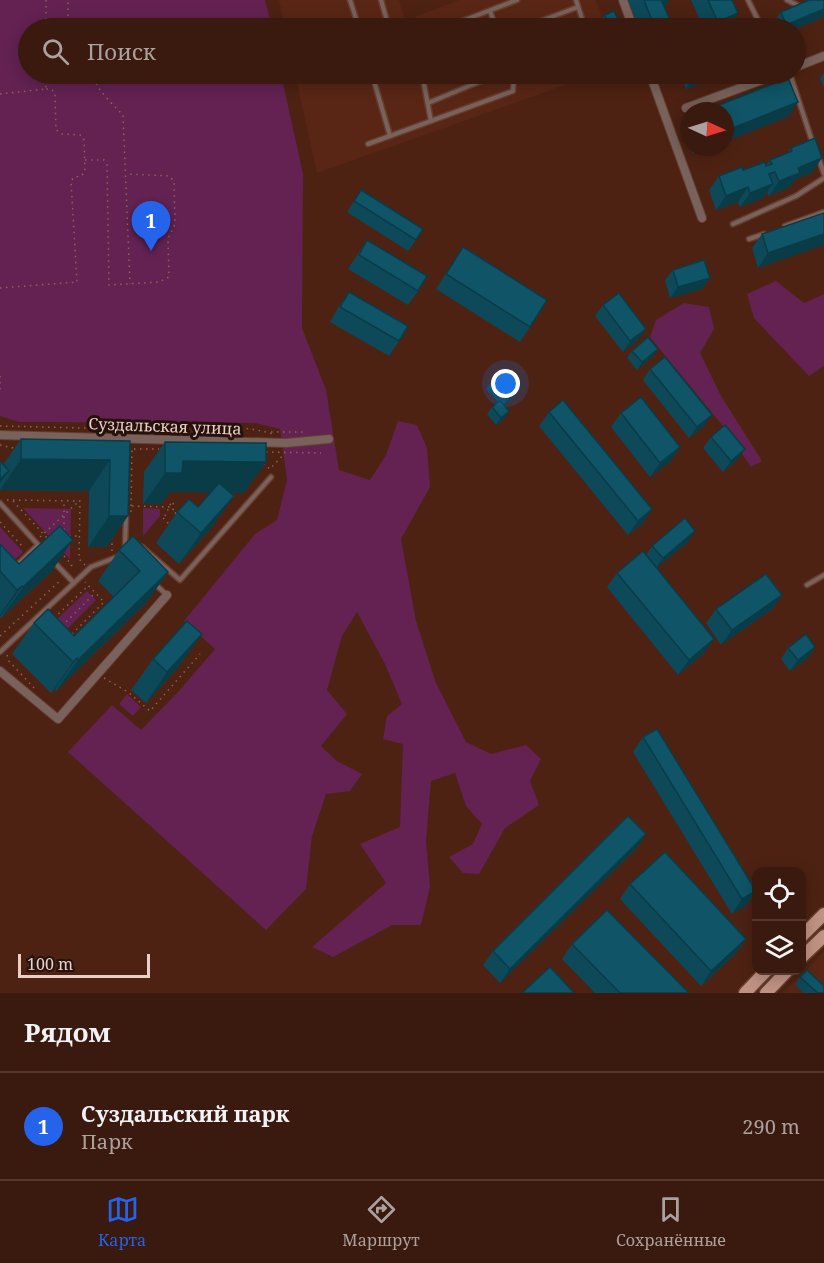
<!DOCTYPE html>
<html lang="ru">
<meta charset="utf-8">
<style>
:root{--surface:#3a1a0e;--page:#45271c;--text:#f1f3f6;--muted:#aba19e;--line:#54382e;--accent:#2563eb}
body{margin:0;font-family:"Noto Serif",serif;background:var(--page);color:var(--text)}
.controls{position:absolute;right:18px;bottom:18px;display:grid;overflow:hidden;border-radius:12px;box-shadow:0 3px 15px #0003}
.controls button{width:54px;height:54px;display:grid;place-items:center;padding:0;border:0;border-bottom:2px solid var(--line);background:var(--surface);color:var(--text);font:30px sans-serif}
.compass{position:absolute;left:680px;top:102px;width:54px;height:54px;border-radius:50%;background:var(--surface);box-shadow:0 3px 15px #0003;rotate:94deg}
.scale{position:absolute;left:18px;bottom:15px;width:132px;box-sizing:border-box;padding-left:6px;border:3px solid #ebcec4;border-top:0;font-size:16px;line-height:21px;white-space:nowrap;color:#ebcec4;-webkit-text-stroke:4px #26120c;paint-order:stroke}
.you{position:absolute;left:506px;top:384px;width:21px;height:21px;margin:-15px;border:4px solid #fff;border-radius:50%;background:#1a73e8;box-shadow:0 0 0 9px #1a73e833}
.badge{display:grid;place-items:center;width:39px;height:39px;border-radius:50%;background:var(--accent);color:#fff;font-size:20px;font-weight:700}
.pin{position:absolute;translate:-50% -50px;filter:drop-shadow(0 2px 3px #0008)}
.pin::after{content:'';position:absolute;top:32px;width:21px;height:18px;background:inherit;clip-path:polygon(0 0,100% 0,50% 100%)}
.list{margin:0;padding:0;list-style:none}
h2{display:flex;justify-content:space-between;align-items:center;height:78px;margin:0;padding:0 24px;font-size:26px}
h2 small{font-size:20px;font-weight:400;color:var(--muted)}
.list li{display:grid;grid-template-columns:39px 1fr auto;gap:18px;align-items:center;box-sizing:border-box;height:108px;padding:0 24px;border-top:2px solid var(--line)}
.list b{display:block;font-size:22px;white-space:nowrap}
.list p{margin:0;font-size:20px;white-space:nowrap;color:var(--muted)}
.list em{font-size:20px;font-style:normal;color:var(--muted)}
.icon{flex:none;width:33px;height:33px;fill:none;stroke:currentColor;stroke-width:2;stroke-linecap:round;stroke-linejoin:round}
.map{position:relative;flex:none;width:824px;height:993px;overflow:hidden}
.search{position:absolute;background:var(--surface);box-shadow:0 3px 15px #0003;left:18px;right:18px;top:18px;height:66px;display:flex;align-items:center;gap:15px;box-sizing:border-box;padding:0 21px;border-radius:33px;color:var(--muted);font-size:22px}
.sheet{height:186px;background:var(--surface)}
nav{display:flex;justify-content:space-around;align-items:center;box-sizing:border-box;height:84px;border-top:2px solid var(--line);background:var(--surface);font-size:16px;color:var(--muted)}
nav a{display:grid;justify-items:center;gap:3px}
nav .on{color:var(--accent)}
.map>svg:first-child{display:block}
.built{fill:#592615}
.green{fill:#632252}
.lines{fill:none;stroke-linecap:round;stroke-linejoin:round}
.service-casing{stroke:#663e2f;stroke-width:7}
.minor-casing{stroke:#663e2f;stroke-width:10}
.primary-casing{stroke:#663e2f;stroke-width:15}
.path{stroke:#8a6457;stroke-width:1.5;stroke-dasharray:1.5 4.5;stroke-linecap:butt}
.service{stroke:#79625b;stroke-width:4}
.minor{stroke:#79625b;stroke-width:8}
.primary{stroke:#c09283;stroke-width:12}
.wall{fill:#0d4959}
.shaded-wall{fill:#0a3c48}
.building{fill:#0f5567;stroke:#0a3c48;stroke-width:1.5}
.labels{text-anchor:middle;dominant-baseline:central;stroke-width:6;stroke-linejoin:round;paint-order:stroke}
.street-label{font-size:16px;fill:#ebcec4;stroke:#26120c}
</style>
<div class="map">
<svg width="824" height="993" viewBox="0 0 824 993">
<rect width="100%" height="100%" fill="#4d2213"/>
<g class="built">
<path d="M279 0H399L405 21 459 0H596L606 28H285Z"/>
<path d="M295 74H596L317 173Z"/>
<path d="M824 952V993H783Z"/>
</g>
<g class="green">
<path d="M0 0H265L272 28H28V74H281L303 174 302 328 326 390 339 470 370 480 386 455 398 421 417 425 427 448 430 487 401 539 416 621 436 683 466 742 491 754 526 745 541 759 530 781 539 805 505 828 479 874 463 873 449 857 473 844 482 824 466 806 455 773 431 781 426 841 430 887 421 925H392L333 957 312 947 386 883 360 844 400 827 403 744 383 739 387 716 402 704 385 664 357 612 342 636 327 690 347 714 321 746 337 761 362 774 350 791 326 794 312 836 306 889 266 930 68 752 112 705 141 730 178 692 215 649 184 621 255 534 277 520 287 480 280 429 255 423 19 422 0 416Z"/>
<path d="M776 281 804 303 824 294V366L809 376 754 318 747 294Z"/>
<path d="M684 303 709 307 714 329 700 353 721 396 762 461 751 467 727 431 650 337 656 320Z"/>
<path d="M23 508 71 509 70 559Z"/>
<path d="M143 508 160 509V516L143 536Z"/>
<path d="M0 527 23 552 0 574Z"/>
<path d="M87 591 96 600 50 646 40 635Z"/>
<path d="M127 694 141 707 133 716 119 704Z"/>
</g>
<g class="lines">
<g class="service-casing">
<g id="service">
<path d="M350 0 359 28"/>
<path d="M381 0 389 28"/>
<path d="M576 0 585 28"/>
<path d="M748 0 762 28"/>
<path d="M787 0 797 5"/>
<path d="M490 11 496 28"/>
<path d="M444 28 517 0"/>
<path d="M522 28 578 7"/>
<path d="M372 74 390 136"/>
<path d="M422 74 431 121"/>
<path d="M500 74 514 76"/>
<path d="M790 74 813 144"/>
<path d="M428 103 498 74"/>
<path d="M368 144 513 91 514 76 522 74"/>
<path d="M819 159 824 174"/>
<path d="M733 224 796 196 824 178"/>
<path d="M785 226 824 212"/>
<path d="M749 239 764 234"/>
<path d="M0 503 42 549"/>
<path d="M142 547 180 580 271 477"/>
<path d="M125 548 126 517"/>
<path d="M53 561 74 583"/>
<path d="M16 566 38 545"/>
<path d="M155 584 167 595"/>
<path d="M807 585 824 575"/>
<path d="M0 652 91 567 117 557"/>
</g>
</g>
<g class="minor-casing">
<g id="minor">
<path d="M623 0 633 28"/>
<path d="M796 67 824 56"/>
<path d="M650 74 702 218"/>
<path d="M686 108 778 74"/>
<path d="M0 435 286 443 329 439"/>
<path d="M0 671 58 719 167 595"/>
</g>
</g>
<g class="primary-casing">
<g id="primary">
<path d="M802 936 824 914"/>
<path d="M802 957 824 936"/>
<path d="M745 993 767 970"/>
<path d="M766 993 788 970"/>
</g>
</g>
<g class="path">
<path d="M46 0V28"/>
<path d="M68 28V0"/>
<path d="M68 74 96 83C99 91 116 108 123 115L130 284"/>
<path d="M0 94 46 89V74"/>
<path d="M85 160H104L107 165 109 285 159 282 169 277 168 239 175 224 174 181 169 176 126 174"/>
<path d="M0 288 77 282 71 181 74 177 81 176 85 172 84 140 81 135 62 134 56 130 55 93 51 89H46"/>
<path d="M0 376V394"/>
<path d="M0 426 206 431"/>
<path d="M205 432C228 426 250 427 273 434"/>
<path d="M271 432H305"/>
<path d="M0 445 17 449"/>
<path d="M128 449H159"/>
<path d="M266 452 321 453"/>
<path d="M263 464 270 469 285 453"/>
<path d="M7 500 80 501 79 559 85 565"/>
<path d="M13 501 48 539"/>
<path d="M173 503 174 508 172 511 177 514"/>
<path d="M132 506 169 507 173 509"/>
<path d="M131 512 132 448"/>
<path d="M165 516 171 503"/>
<path d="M163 518 169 524"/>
<path d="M0 522 24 548"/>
<path d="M64 530V502"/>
<path d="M69 536H79"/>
<path d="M40 537 78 502"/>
<path d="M112 551V538"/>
<path d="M64 556 72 565 69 568"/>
<path d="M54 618 88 586"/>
<path d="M62 626 95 593"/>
<path d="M72 634 104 602 85 582"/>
<path d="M0 636 61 580"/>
<path d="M7 655 8 660 34 688"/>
<path d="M104 678 128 692 150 711 200 654"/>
</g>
<use href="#service" class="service"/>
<use href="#minor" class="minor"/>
<use href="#primary" class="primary"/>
</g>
<g class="wall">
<path d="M628 0H669L664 7 671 22 682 28H639Z"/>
<path d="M691 0H732L738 13 728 27 725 28H704Z"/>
<path d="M781 12 822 18 795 28H776L773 23Z"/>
<path d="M605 15 622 28H602L599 22Z"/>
<path d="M824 73V87L820 78Z"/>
<path d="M680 74H722L720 76 686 89Z"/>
<path d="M689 122V144L683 130Z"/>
<path d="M690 147H712L693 154Z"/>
<path d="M791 148 812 173 796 179 790 187 769 196 767 192 763 198 740 207 738 202 716 210 709 190 719 176 766 165 770 160 787 153Z"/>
<path d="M361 190 416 240 408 251 347 212Z"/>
<path d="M824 213 758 268 752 248 762 234Z"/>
<path d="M367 240 418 291 408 305 348 269Z"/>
<path d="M463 247 530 327 520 342 436 289Z"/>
<path d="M673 270 710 278 702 289 670 298 665 280Z"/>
<path d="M349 292 399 341 389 356 330 322 339 306Z"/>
<path d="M603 305 638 340 623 352 595 316Z"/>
<path d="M658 349 653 356 637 370 627 358 632 351Z"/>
<path d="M650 369 704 426 689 438 643 380Z"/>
<path d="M494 378 513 397 504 405 509 411 504 419 496 425 487 414 492 407 498 402 486 389Z"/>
<path d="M549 412 652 509 642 524 628 535 539 426Z"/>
<path d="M621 413 680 447 670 462 650 477 611 427Z"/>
<path d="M711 437 737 460 723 472 703 448Z"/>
<path d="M21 439 130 441 107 547H88L89 491 0 490V461L3 465Z"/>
<path d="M165 442 244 493H230L212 527 179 564 156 543 177 512 198 507 211 492H170L161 504H143L144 472Z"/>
<path d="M688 542 656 568 704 653 678 675 607 587 617 573 646 555 652 546Z"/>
<path d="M0 544 19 564 52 571 1 618 0 617Z"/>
<path d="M119 550 168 572 146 603 56 691 55 689 51 693 12 654 34 623 74 636 114 597 98 581Z"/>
<path d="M782 595 771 610 721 645 706 623 716 609Z"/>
<path d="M815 647 808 658 790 671 781 659 788 648Z"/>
<path d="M153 659 180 665 146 703 131 690Z"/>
<path d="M643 737 756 891 746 906 732 914 633 752Z"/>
<path d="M646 834 636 849 500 983 483 965 493 951Z"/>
<path d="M630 884 746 939 736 953 701 986 620 899Z"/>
<path d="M572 944 689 993H595L562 959Z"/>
<path d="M800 977 824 993H804L795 985Z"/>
</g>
<g class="shaded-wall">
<path d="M669 0 659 14 662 2Z"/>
<path d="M824 9V15L822 18 795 29 784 28 786 25Z"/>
<path d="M738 13 728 27 725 28H713L718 22Z"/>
<path d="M706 74H722L720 76 686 89 694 78Z"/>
<path d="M798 102 788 117 725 142V131Z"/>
<path d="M698 147H712L693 154Z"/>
<path d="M822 158 812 173 796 179 790 187 769 196 779 181 798 168Z"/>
<path d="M773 184 763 198 740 207 750 193Z"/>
<path d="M748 187 738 202 716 210 726 196Z"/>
<path d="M824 234V245L758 268 768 253Z"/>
<path d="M710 278 702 289 670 298 678 287Z"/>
<path d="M646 329 638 340 623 352 630 341Z"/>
<path d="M658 349 653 356 637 370 642 362Z"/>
<path d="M521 386 513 397 502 407 510 396Z"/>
<path d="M509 411 504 419 496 425 501 418Z"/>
<path d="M712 415 704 426 689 438 697 427Z"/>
<path d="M680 447 670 462 650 477 660 463Z"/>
<path d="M745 449 737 460 723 472 731 461Z"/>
<path d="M21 459 110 460 89 491 0 490Z"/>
<path d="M183 461 266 462 244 493 170 492 161 504H143L165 473Z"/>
<path d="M9 471 0 483V479Z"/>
<path d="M234 496 212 527 179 564 201 533Z"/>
<path d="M652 509 642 524 628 535 638 521Z"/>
<path d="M109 516H128L107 547H88Z"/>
<path d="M695 531 688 542 655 569 663 558Z"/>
<path d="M73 540 52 571 1 618 23 587Z"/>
<path d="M168 572 146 603 56 691 78 660Z"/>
<path d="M22 586 0 617V615L17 590Z"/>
<path d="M782 595 771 610 721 645 732 630Z"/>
<path d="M202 634 180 665 146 703 167 672Z"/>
<path d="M714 639 704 653 678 675 689 660Z"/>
<path d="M815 647 808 658 790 671 798 660Z"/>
<path d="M77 658 55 689 51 693 73 662Z"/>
<path d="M646 834 636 849 500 983 510 969Z"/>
<path d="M756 891 746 906 732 914 742 899Z"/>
<path d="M746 939 736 953 701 986 711 971Z"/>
</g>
<g class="building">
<path d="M644 0H669L662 2 671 22 678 19 682 28H655Z"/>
<path d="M708 0H732L738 13 718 22Z"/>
<path d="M809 0H824V9L786 25 781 12Z"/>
<path d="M614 11 622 28H610L605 15Z"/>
<path d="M692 74H706L694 78Z"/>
<path d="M788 78 798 102 725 131V111H704Z"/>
<path d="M815 138 822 158 798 168 800 173 779 181 775 172 769 174 773 184 750 193 748 187 726 196 719 176 742 167 743 170 765 162 766 166 772 164 770 160 792 151 791 148Z"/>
<path d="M361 190 423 229 416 240 354 201Z"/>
<path d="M824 213V234L768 253 762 234Z"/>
<path d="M367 240 427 276 418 291 359 255Z"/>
<path d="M463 247 547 300 530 327 446 274Z"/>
<path d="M704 260 710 278 678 287 673 270Z"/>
<path d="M349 292 408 326 399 341 340 307Z"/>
<path d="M619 293 646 329 630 341 603 305Z"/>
<path d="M648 337 658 349 642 362 632 351Z"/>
<path d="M665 357 712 415 697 427 650 369Z"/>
<path d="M505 368 521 386 510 396 494 378Z"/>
<path d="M641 397 680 447 660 463 621 413Z"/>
<path d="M563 400 652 509 638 521 549 412Z"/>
<path d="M500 401 509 411 501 418 492 407Z"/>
<path d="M725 425 745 449 731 461 711 437Z"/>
<path d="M21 439 130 441 128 516H109L110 460 21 459Z"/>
<path d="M165 442 266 443V462L183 461 182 473H165Z"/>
<path d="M0 461 9 471 0 479Z"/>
<path d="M219 483 234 496 201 533 177 512 189 499 198 507Z"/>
<path d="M685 518 695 531 663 558 652 546Z"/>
<path d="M60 526 73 540 23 587 22 586 17 590 0 571V544L19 564Z"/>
<path d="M133 536 168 572 78 660 77 658 73 662 34 623 48 609 74 636 140 571 119 550Z"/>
<path d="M643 551 714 639 689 660 617 573Z"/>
<path d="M766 574 782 595 732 630 716 609Z"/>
<path d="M187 621 202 634 167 672 153 659Z"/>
<path d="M806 634 815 647 798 660 788 648Z"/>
<path d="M657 729 756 891 742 899 643 737Z"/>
<path d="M628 816 646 834 510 969 493 951Z"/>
<path d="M665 852 746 939 711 971 630 884Z"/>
<path d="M607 910 689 993H620L572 944Z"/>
<path d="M550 967 574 993H522Z"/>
<path d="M807 970 824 986V993H818L800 977Z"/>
</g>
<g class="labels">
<g class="street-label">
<text transform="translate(165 426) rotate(2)">Суздальская улица</text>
</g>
</g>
</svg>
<div class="controls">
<button><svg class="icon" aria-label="locate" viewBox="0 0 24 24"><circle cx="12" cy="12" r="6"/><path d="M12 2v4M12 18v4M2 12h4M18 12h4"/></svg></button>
<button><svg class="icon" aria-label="layers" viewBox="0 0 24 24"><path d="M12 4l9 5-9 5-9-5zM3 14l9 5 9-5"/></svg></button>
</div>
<svg class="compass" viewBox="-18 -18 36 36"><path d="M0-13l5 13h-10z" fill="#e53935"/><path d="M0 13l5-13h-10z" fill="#aba19e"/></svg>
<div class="scale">100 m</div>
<div class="you"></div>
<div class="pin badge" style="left:151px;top:251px">1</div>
<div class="search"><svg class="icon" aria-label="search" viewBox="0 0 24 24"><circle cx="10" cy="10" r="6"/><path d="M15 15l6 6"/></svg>Поиск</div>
</div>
<section class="sheet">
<h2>Рядом<small></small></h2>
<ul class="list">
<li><span class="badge">1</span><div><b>Суздальский парк</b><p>Парк</p></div><em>290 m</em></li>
</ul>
</section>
<nav>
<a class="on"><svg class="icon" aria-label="map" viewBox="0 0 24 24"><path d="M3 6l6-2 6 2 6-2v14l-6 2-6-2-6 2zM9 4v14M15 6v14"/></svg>Карта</a>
<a><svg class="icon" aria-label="directions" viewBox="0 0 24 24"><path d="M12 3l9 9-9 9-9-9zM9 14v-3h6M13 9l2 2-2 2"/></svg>Маршрут</a>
<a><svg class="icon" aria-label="saved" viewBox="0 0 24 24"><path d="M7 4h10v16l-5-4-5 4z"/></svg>Сохранённые</a>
</nav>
